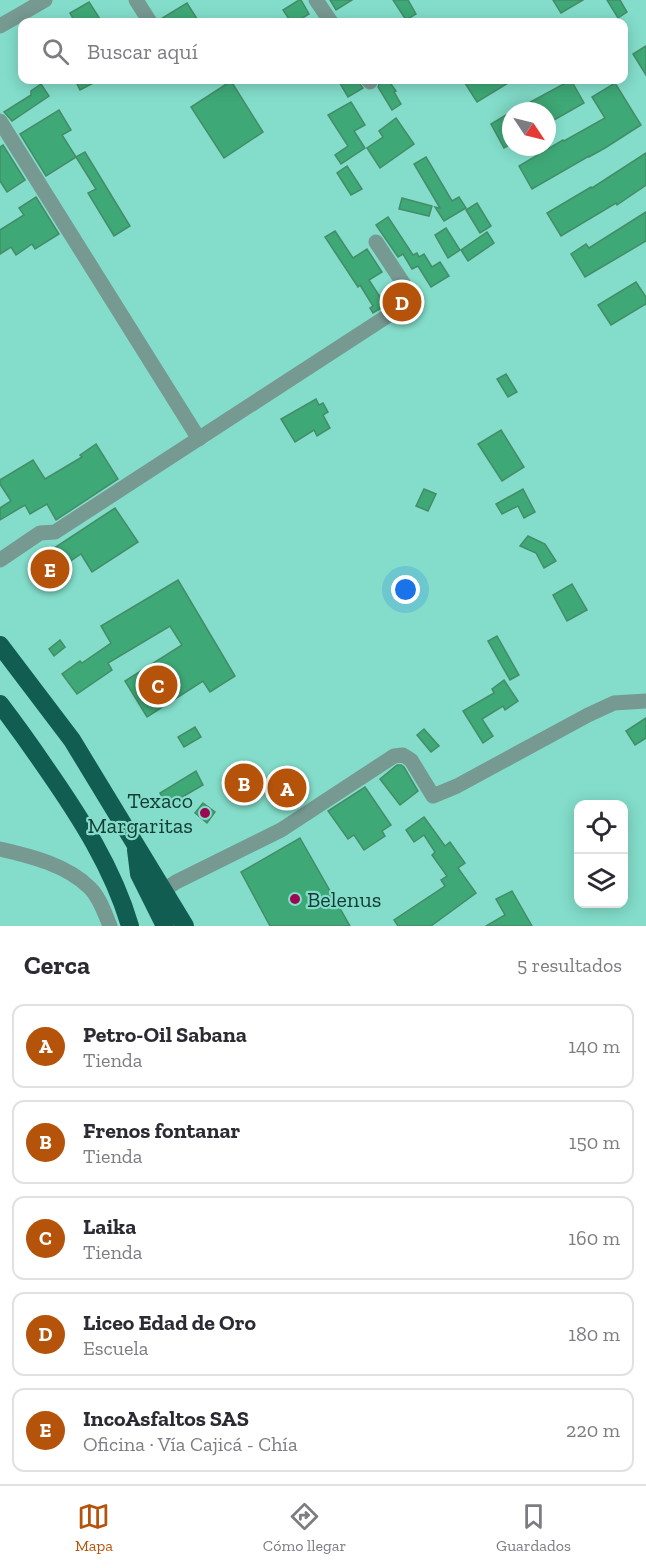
<!DOCTYPE html>
<html lang="es">
<meta charset="utf-8">
<style>
:root{--surface:#fff;--page:#f2f2f3;--text:#2b2b33;--muted:#7c7c81;--line:#e1e1e2;--accent:#b45309}
body{margin:0;font-family:"Zilla Slab",serif;background:var(--page);color:var(--text)}
.controls{position:absolute;right:18px;bottom:18px;display:grid;overflow:hidden;border-radius:12px;box-shadow:0 3px 15px #0003}
.controls button{width:54px;height:54px;display:grid;place-items:center;padding:0;border:0;border-bottom:2px solid var(--line);background:var(--surface);color:var(--text);font:30px sans-serif}
.compass{position:absolute;left:502px;top:102px;width:54px;height:54px;border-radius:50%;background:var(--surface);box-shadow:0 3px 15px #0003;rotate:125deg}
.you{position:absolute;left:406px;top:590px;width:21px;height:21px;margin:-15px;border:4px solid #fff;border-radius:50%;background:#1a73e8;box-shadow:0 0 0 9px #1a73e833}
.badge{display:grid;place-items:center;width:39px;height:39px;border-radius:50%;background:var(--accent);color:#fff;font-size:20px;font-weight:700}
.pin{position:absolute;translate:-50% -50%;border:3px solid #fff;box-shadow:0 2px 6px #0006}
.list{margin:0;padding:0;list-style:none}
h2{display:flex;justify-content:space-between;align-items:center;height:78px;margin:0;padding:0 24px;font-size:26px}
h2 small{font-size:20px;font-weight:400;color:var(--muted)}
.list li{display:grid;grid-template-columns:39px 1fr auto;gap:18px;align-items:center;box-sizing:border-box;height:84px;margin:0 12px 12px;padding:0 12px;border:2px solid var(--line);border-radius:12px}
.list b{display:block;font-size:22px;white-space:nowrap}
.list p{margin:0;font-size:20px;white-space:nowrap;color:var(--muted)}
.list em{font-size:20px;font-style:normal;color:var(--muted)}
.icon{flex:none;width:33px;height:33px;fill:none;stroke:currentColor;stroke-width:2;stroke-linecap:round;stroke-linejoin:round}
.map{position:relative;flex:none;width:646px;height:926px;overflow:hidden}
.search{position:absolute;background:var(--surface);box-shadow:0 3px 15px #0003;left:18px;right:18px;top:18px;height:66px;display:flex;align-items:center;gap:15px;box-sizing:border-box;padding:0 21px;border-radius:12px;color:var(--muted);font-size:22px}
.sheet{height:558px;background:var(--surface)}
nav{display:flex;justify-content:space-around;align-items:center;box-sizing:border-box;height:84px;border-top:2px solid var(--line);background:var(--surface);font-size:16px;color:var(--muted)}
nav a{display:grid;justify-items:center;gap:3px}
nav .on{color:var(--accent)}
.map>svg:first-child{display:block}
.building{fill:#3ea876;stroke:#458c68;stroke-width:1.5}
.lines{fill:none;stroke-linecap:round;stroke-linejoin:round}
.minor{stroke:#769991;stroke-width:15}
.highway{stroke:#115d51;stroke-width:18}
.poi-dot{fill:#9c0653;stroke:#83ddca;stroke-width:2}
.labels{text-anchor:middle;dominant-baseline:central;stroke-width:4.5;stroke-linejoin:round;paint-order:stroke}
.poi-label{font-size:22px;fill:#143b34;stroke:#83ddca;text-anchor:end}
</style>
<div class="map">
<svg width="646" height="926" viewBox="0 0 646 926">
<rect width="100%" height="100%" fill="#83ddca"/>
<g class="building">
<path d="M299 0H301L309 14 296 22H291L283 10Z"/>
<path d="M330 0H352L336 10Z"/>
<path d="M393 0H408L416 14 406 20Z"/>
<path d="M553 0H583L561 13Z"/>
<path d="M607 0H620L627 12 618 18Z"/>
<path d="M89 2 100 19 95 22H75L70 13Z"/>
<path d="M187 3 199 22H160L159 20Z"/>
<path d="M646 46V75L633 54Z"/>
<path d="M75 80H99L80 90Z"/>
<path d="M338 80H358L359 83 363 88 348 97Z"/>
<path d="M386 80H388L396 91 394 92 401 104 392 110 378 87 379 84Z"/>
<path d="M463 80H513L477 102Z"/>
<path d="M571 80 584 103 568 112 547 124V111H514Z"/>
<path d="M231 81 263 132 224 158 191 107Z"/>
<path d="M615 83 641 125 605 148 589 157V156L532 189 519 166 563 140 564 141 605 118 592 97Z"/>
<path d="M41 84 49 96 12 121 4 112 31 95V91Z"/>
<path d="M351 102 365 125 354 131 365 148 341 164 335 155 348 146 328 115Z"/>
<path d="M59 110 71 130 62 135 76 157 85 152 130 226 114 236 88 193 96 189 76 157 46 176 20 134Z"/>
<path d="M506 115 511 123V144L504 148 491 124Z"/>
<path d="M396 118 414 144 380 168 367 148 383 137 379 131Z"/>
<path d="M3 145 25 180 7 192 0 181V147Z"/>
<path d="M646 153V185L617 205 616 203 561 236 547 213 591 187 592 188Z"/>
<path d="M426 157 452 201 459 197 466 208 444 221 435 207 440 208 414 164Z"/>
<path d="M347 166 362 189 351 195 337 173Z"/>
<path d="M36 197 59 234 35 249 32 244 16 255 11 247 0 254V230L24 215 19 208Z"/>
<path d="M402 198 432 206 429 216 399 209Z"/>
<path d="M477 203 491 226 480 233 466 210Z"/>
<path d="M646 212V241L585 277 571 254 586 244 589 248Z"/>
<path d="M388 217 413 255 417 253 419 257 424 254 432 267 440 262 449 276 431 287 418 266 412 269 403 254 398 257 376 225Z"/>
<path d="M446 228 460 250 448 258 435 235Z"/>
<path d="M335 231 353 258 367 249 382 272 369 280 382 300 387 296 391 302 373 313 370 308 373 306 360 285 358 287 325 237Z"/>
<path d="M487 232 494 243 468 261 461 250Z"/>
<path d="M636 282 646 297V304L611 325 598 305Z"/>
<path d="M506 374 517 392 508 397 497 379Z"/>
<path d="M316 399 319 405 323 403 328 412 323 415 330 428 317 436 314 430 295 442 281 419Z"/>
<path d="M501 430 524 467 502 481 478 444Z"/>
<path d="M96 444 118 479 56 520 47 504 30 514 25 505 0 520V508L11 501 0 484V480L33 460 45 479 82 457 80 455Z"/>
<path d="M424 489 436 494 428 511 416 506Z"/>
<path d="M523 489 535 512 524 518 518 506 502 514 496 504Z"/>
<path d="M115 508 138 542 92 572 81 554 48 576 40 564 42 563 39 558Z"/>
<path d="M528 536 545 544 556 561 544 568 536 553 520 546Z"/>
<path d="M178 580 235 676 210 692 203 681 147 717 125 681 182 645 170 626 108 663 112 670 77 694 62 674 80 661 82 663 111 643 101 626Z"/>
<path d="M572 584 587 610 567 621 553 595Z"/>
<path d="M497 636 519 675 510 680 488 641Z"/>
<path d="M60 640 65 647 54 656 49 649Z"/>
<path d="M504 680 518 701 505 710 503 706 482 719 493 736 483 743 463 711 494 693 492 689Z"/>
<path d="M646 718V738L635 745 626 731Z"/>
<path d="M195 727 201 737 184 747 178 737Z"/>
<path d="M424 729 439 746 431 752 417 735Z"/>
<path d="M244 761 263 792 244 804 226 776 232 768Z"/>
<path d="M397 765H401L404 767 418 791 400 805 380 779Z"/>
<path d="M196 771 203 785 167 806 160 793Z"/>
<path d="M285 772 301 797 290 805 273 780Z"/>
<path d="M365 787 391 825 382 831 385 836 364 850 354 835 348 839 328 811Z"/>
<path d="M203 803 215 812 207 823 195 813Z"/>
<path d="M424 817 445 846 450 842 465 863 458 868 476 893 431 926H398L394 920 445 886 441 880 447 876 432 855 435 852 424 835 414 842 406 830Z"/>
<path d="M300 838 350 926H270L241 872Z"/>
<path d="M512 891 532 926H486L505 915 496 899Z"/>
</g>
<g class="lines">
<g class="minor">
<path d="M136 0 150 22"/>
<path d="M316 0 331 22"/>
<path d="M0 26 45 0"/>
<path d="M368 80 370 82"/>
<path d="M0 121 199 439"/>
<path d="M0 560 40 533 55 532 409 302 410 297 409 292 376 242"/>
<path d="M0 849C31 856 67 865 90 888 100 898 105 914 110 926"/>
<path d="M164 890 176 882 281 830 394 756 403 755 411 760 433 796 457 786 588 715 614 703 646 701"/>
</g>
<g class="highway">
<path d="M0 645 72 740 185 926"/>
<path d="M0 704C16 725 31 746 46 768 80 817 113 868 130 926"/>
<path d="M136 850 139 874 165 926"/>
</g>
</g>
<g class="poi-dot">
<circle cx="205" cy="813" r="6"/>
<circle cx="295" cy="899" r="6"/>
</g>
<g class="labels">
<g class="poi-label">
<text x="193" y="800">Texaco<tspan x="193" dy="25">Margaritas</tspan></text>
<text x="307" y="899" text-anchor="start">Belenus</text>
</g>
</g>
</svg>
<div class="controls">
<button><svg class="icon" aria-label="locate" viewBox="0 0 24 24"><circle cx="12" cy="12" r="6"/><path d="M12 2v4M12 18v4M2 12h4M18 12h4"/></svg></button>
<button><svg class="icon" aria-label="layers" viewBox="0 0 24 24"><path d="M12 4l9 5-9 5-9-5zM3 14l9 5 9-5"/></svg></button>
</div>
<svg class="compass" viewBox="-18 -18 36 36"><path d="M0-13l5 13h-10z" fill="#e53935"/><path d="M0 13l5-13h-10z" fill="#7c7c81"/></svg>
<div class="you"></div>
<div class="pin badge" style="left:287px;top:788px">A</div>
<div class="pin badge" style="left:244px;top:783px">B</div>
<div class="pin badge" style="left:158px;top:685px">C</div>
<div class="pin badge" style="left:402px;top:302px">D</div>
<div class="pin badge" style="left:50px;top:569px">E</div>
<div class="search"><svg class="icon" aria-label="search" viewBox="0 0 24 24"><circle cx="10" cy="10" r="6"/><path d="M15 15l6 6"/></svg>Buscar aquí</div>
</div>
<section class="sheet">
<h2>Cerca<small>5 resultados</small></h2>
<ul class="list">
<li><span class="badge">A</span><div><b>Petro-Oil Sabana</b><p>Tienda</p></div><em>140 m</em></li>
<li><span class="badge">B</span><div><b>Frenos fontanar</b><p>Tienda</p></div><em>150 m</em></li>
<li><span class="badge">C</span><div><b>Laika</b><p>Tienda</p></div><em>160 m</em></li>
<li><span class="badge">D</span><div><b>Liceo Edad de Oro</b><p>Escuela</p></div><em>180 m</em></li>
<li><span class="badge">E</span><div><b>IncoAsfaltos SAS</b><p>Oficina · Vía Cajicá - Chía</p></div><em>220 m</em></li>
</ul>
</section>
<nav>
<a class="on"><svg class="icon" aria-label="map" viewBox="0 0 24 24"><path d="M3 6l6-2 6 2 6-2v14l-6 2-6-2-6 2zM9 4v14M15 6v14"/></svg>Mapa</a>
<a><svg class="icon" aria-label="directions" viewBox="0 0 24 24"><path d="M12 3l9 9-9 9-9-9zM9 14v-3h6M13 9l2 2-2 2"/></svg>Cómo llegar</a>
<a><svg class="icon" aria-label="saved" viewBox="0 0 24 24"><path d="M7 4h10v16l-5-4-5 4z"/></svg>Guardados</a>
</nav>
